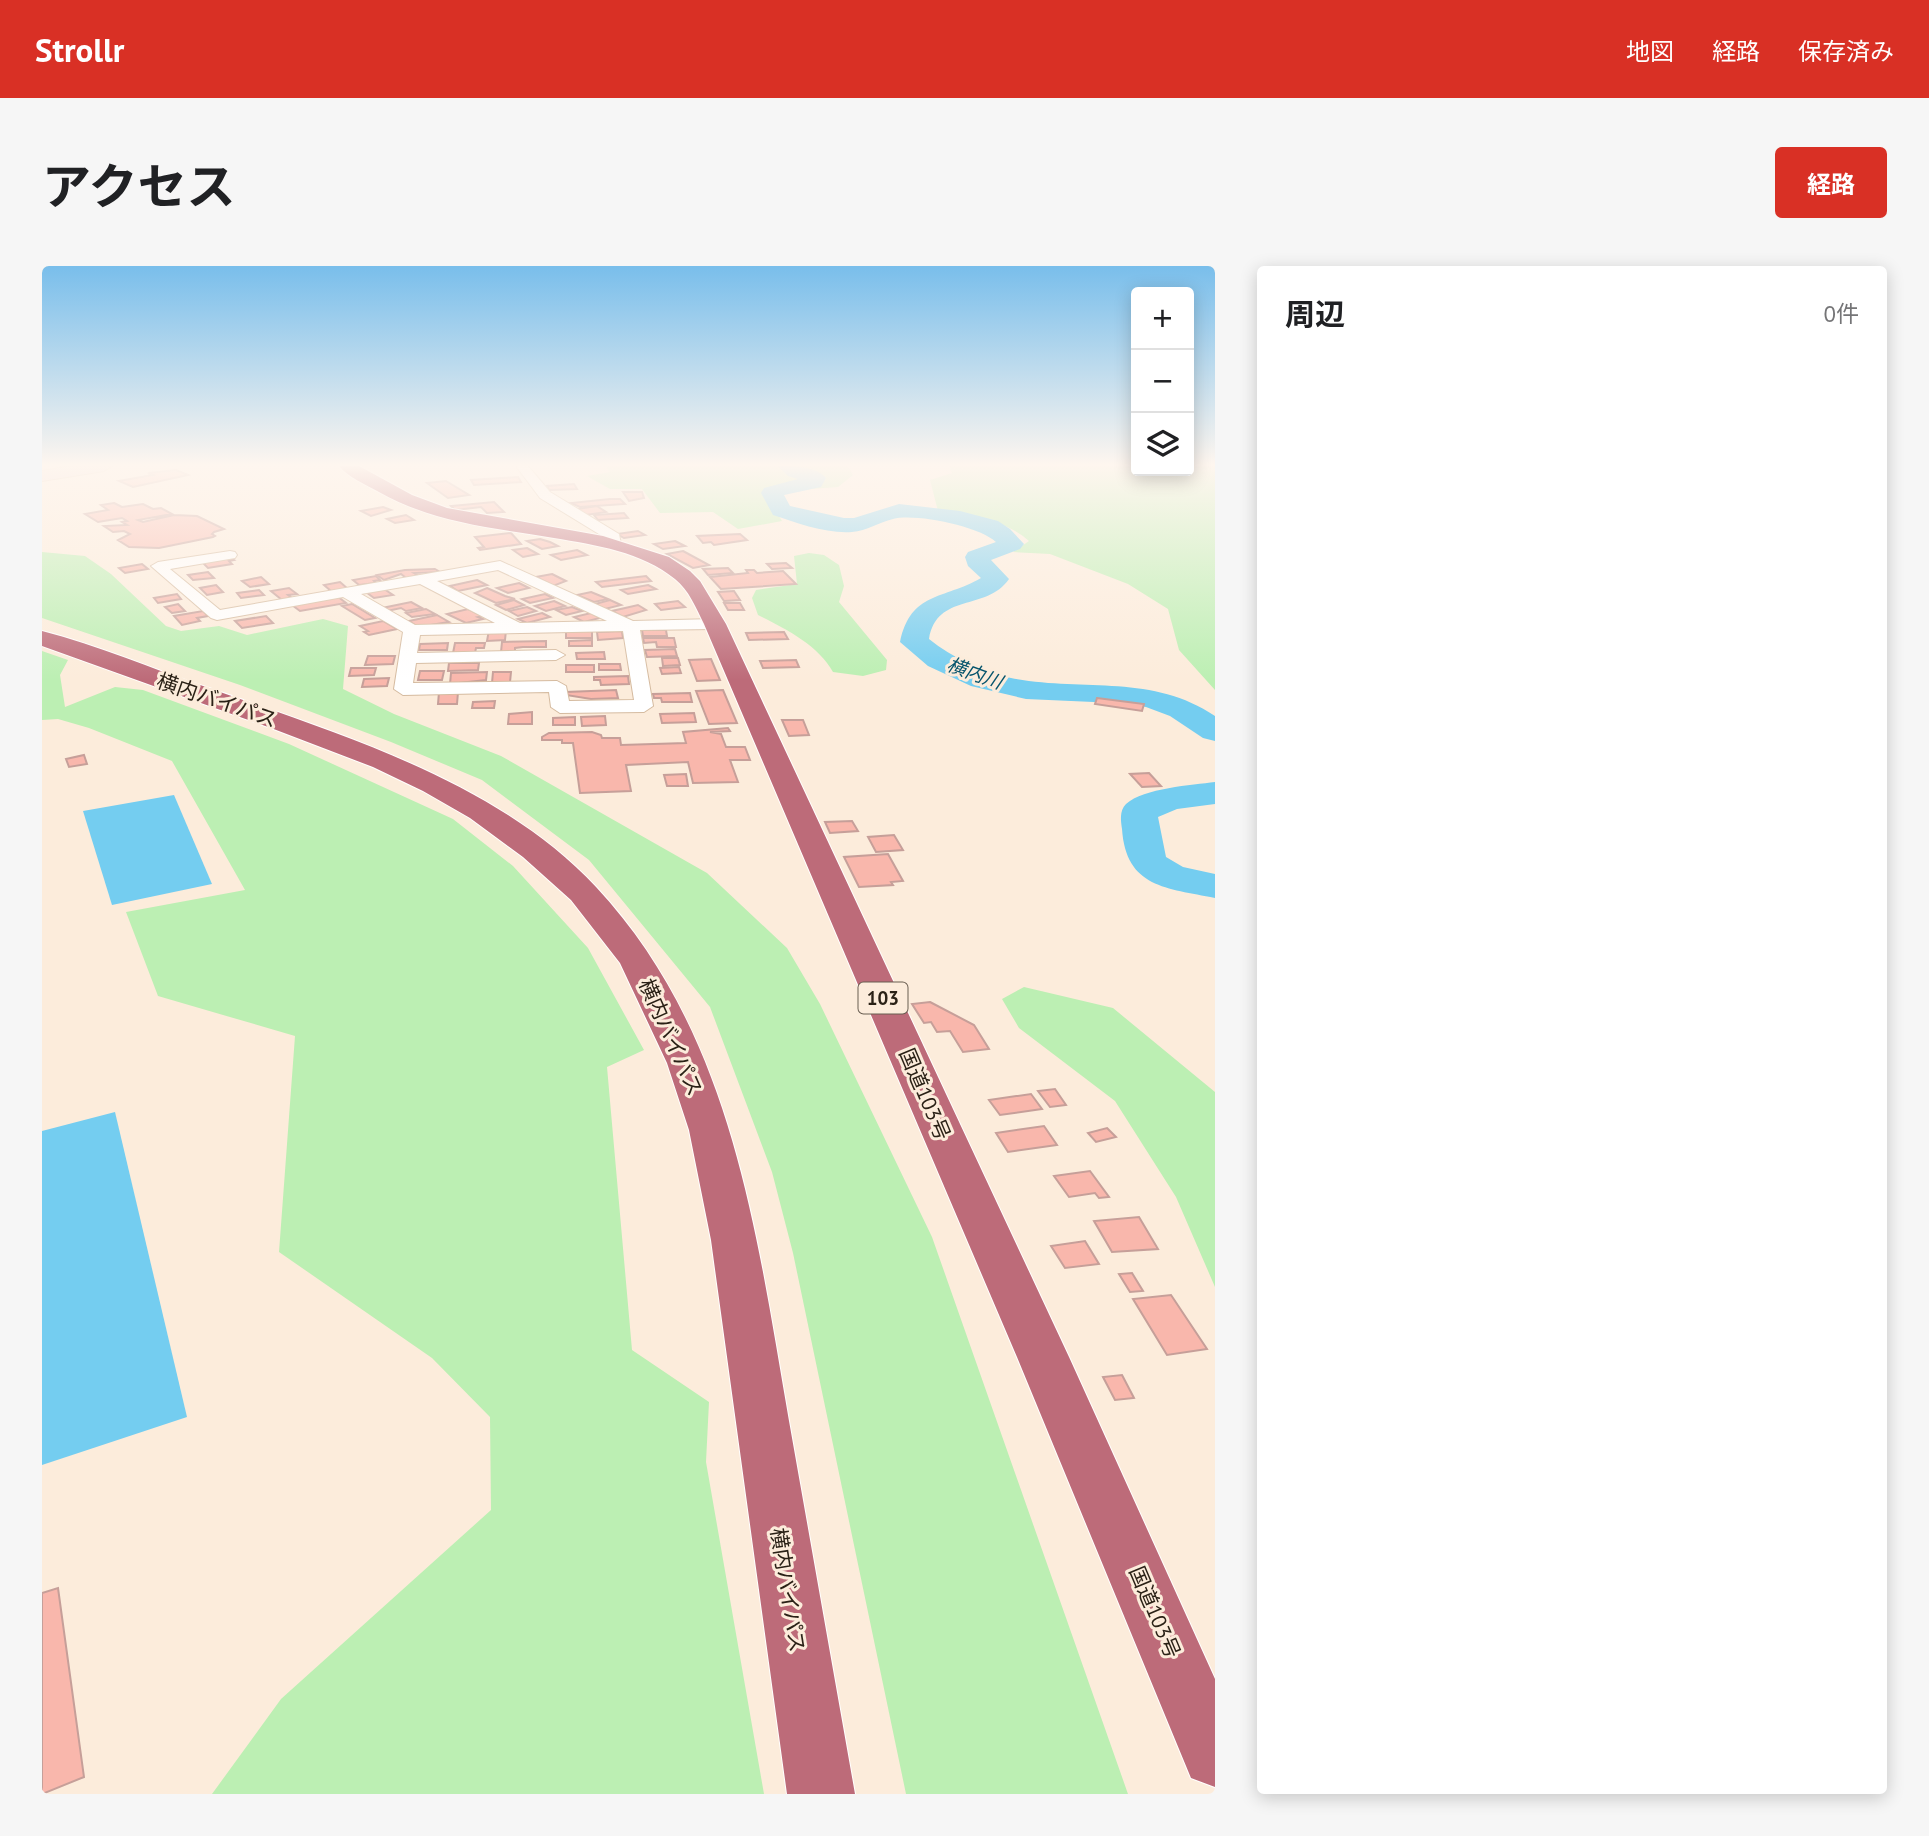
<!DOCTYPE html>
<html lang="ja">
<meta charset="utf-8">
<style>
:root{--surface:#fff;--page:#f6f6f6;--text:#202124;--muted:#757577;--line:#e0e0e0;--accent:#d93025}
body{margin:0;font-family:"PT Sans","Noto Sans JP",sans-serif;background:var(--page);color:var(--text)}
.controls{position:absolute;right:21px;top:21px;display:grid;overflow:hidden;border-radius:7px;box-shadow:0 4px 18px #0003}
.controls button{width:63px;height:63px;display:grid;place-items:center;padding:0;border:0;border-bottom:2px solid var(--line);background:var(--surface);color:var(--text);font:35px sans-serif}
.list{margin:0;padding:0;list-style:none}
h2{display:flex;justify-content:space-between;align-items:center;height:91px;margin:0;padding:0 28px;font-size:30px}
h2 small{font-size:23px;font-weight:400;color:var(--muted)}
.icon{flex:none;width:38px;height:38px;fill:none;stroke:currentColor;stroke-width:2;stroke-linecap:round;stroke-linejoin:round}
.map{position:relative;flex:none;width:1173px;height:1528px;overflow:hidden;border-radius:7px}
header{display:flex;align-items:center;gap:42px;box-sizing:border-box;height:98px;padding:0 35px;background:var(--accent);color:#fff}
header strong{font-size:33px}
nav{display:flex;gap:38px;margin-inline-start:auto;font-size:24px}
.intro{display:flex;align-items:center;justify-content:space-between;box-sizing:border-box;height:168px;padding:0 42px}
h1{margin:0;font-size:49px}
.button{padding:18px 32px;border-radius:7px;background:var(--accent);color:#fff;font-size:24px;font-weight:700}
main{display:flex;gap:42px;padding:0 42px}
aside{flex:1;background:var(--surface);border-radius:7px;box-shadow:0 4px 18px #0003}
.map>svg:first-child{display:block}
.green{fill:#bcefb3}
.water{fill:#74cdf0}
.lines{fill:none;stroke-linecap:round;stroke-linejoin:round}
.river{fill:#74cdf0;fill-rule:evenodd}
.building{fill:#f9b7ac;stroke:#c69f99;stroke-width:2}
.street-casing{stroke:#d5bba0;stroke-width:2}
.secondary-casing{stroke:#d5bba0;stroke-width:2}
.highway-casing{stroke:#fff;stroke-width:2}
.street{fill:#fff;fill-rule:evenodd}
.secondary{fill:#ebd3d7;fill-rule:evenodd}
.highway{fill:#bd6b79;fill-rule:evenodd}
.labels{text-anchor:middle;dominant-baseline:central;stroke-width:6;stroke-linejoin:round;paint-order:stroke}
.far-water-label{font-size:19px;font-style:italic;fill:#06546c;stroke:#fcecdb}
.shield{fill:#fcecdb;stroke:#695e51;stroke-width:2}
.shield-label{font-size:19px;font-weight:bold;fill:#2a2116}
.street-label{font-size:21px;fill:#2a2116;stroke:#fcecdb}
</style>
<header>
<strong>Strollr</strong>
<nav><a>地図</a><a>経路</a><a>保存済み</a></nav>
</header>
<div class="intro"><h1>アクセス</h1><a class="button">経路</a></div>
<main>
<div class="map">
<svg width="1173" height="1528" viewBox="0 0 1173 1528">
<rect width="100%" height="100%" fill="#fcecdb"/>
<g class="green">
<path d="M563 200H806L811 209 796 221 741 225 725 231 740 255 696 263 671 246 618 247 600 223H568L545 210 568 206Z"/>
<path d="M907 200H1094V205H1147V200H1173V424L1137 384 1126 343 1086 318 1008 288 971 286 987 275C960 252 930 250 896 245L888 214 910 207Z"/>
<path d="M0 286 43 290 69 308 124 360 139 365 177 360 205 369 281 353 306 360 301 423 352 448 459 490 665 607 745 682 778 738 890 971 1086 1528H864L751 987 730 906 668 741 547 594 440 514 349 476 198 419 0 352Z"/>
<path d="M767 287 782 289 797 299 802 320 797 336 845 394 844 404 821 410 791 406C776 379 744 363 716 349L710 332 714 324 755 318 752 290Z"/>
<path d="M0 385 26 394 18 409 23 441 73 421 101 424 247 478 411 553 471 600 546 682 602 784 565 801 590 1084 667 1136 664 1196 722 1528H170L239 1433 449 1244 448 1151 390 1092 237 986 253 770 116 730 84 646 203 624 130 495 47 462 16 453 0 454Z"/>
<path d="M982 721 1071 742 1173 826V1021L1134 931 1073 835 977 762 960 733Z"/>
</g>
<g class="water">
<path d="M132 529 170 618 70 639 41 545Z"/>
<path d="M73 846 145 1151 0 1199V865Z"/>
</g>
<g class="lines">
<g class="river">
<path d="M736 200C751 200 774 200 784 212L779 221 742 229 748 240 802 252H812L857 238 918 245 956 255 968 263 982 278 978 283 949 294 967 313C944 346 895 326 887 373 911 392 940 406 969 412 1039 426 1110 407 1173 450V475L1161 472 1128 450 1104 441 1074 437 984 433 929 420 886 400 858 376C869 325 901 334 939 312L926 300 923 291 926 286 954 276C937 260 873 247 851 253 837 256 825 265 810 266 785 268 755 257 731 249L719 227 722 222 756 213 746 210Z"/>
<path d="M1173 516V538L1135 543 1116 551 1124 591 1141 601 1173 608V632C1125 622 1084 622 1080 563 1079 555 1077 545 1084 538 1102 522 1150 519 1173 516Z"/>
</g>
</g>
<g class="building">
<path d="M134 204 146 209 91 221 77 215 111 209 106 207Z"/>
<path d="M476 211 479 216 432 219 429 214Z"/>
<path d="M404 215 427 229 406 232 385 217Z"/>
<path d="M532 218 535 223 507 224 505 220Z"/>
<path d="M581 226H600L602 232 587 235Z"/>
<path d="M568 233H578L583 238 538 241 529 237Z"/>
<path d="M452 236 462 246 445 247 439 241 413 244 409 240Z"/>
<path d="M72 237 80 241 101 238 111 243 119 242 130 248 96 254 101 256 132 249 155 250 182 263 172 266 170 268 173 270 171 271 117 282 87 281 76 274 88 268 82 265 71 266 62 260 85 259 80 256 85 255 80 252 56 256 43 248 66 244 59 239Z"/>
<path d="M555 240 564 246 544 249 535 243Z"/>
<path d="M341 241 349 244 329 250 319 245Z"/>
<path d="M582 247 586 252 556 254 552 249Z"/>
<path d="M364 249 372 254 353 257 345 253Z"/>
<path d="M596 265 603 269 582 272 575 268Z"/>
<path d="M469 267 479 278 438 284 436 282 442 281 433 271Z"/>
<path d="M698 268 705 274 672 279 669 276 661 277 655 270Z"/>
<path d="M498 273 508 276 516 280 500 283 485 275Z"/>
<path d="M633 275 643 280 621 283 612 278Z"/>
<path d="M485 282 496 288 481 291 471 284Z"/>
<path d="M535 284 545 289 519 294 509 289Z"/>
<path d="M641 285 667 299 651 302 625 288Z"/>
<path d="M189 292 192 294 187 295 190 298 166 302 160 296Z"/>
<path d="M744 297 750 302 730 303 725 298Z"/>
<path d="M100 298 106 303 83 307 77 302Z"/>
<path d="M686 302 691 307 666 309 661 303Z"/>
<path d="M393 303 398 306 372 307 377 310 364 312 359 308 342 314 335 309 363 304Z"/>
<path d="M704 304H712L715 307 741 305 754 318 679 323 668 311 706 307Z"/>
<path d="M166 306 172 312 151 314 146 309Z"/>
<path d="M510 308 524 315 511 320 494 311Z"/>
<path d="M334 310 338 314 332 315 334 317 317 319 311 314Z"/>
<path d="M604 310 609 315 560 321 554 316Z"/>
<path d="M219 311 227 318 208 321 200 315Z"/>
<path d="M435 314 445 319 416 325 408 320Z"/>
<path d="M298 316 306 323 289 325 282 319Z"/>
<path d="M477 317 487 322 466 327 455 322Z"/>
<path d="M174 319 181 326 165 329 158 322Z"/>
<path d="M606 319 614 323 586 328 579 324Z"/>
<path d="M247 322 255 328 246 329 250 332 240 334 229 325Z"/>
<path d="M445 322 463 330 473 333 454 337 433 327Z"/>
<path d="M342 323 351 329 332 332 324 326Z"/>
<path d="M217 324 222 329 199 332 195 327Z"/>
<path d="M692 325 698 334 682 335 676 326Z"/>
<path d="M549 326 566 333 552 336 535 329Z"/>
<path d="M135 328 139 333 116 337 112 332Z"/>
<path d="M503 328 511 332 488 337 480 333Z"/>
<path d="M295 330 304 337 258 345 250 339Z"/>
<path d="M472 334 482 339 464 344 454 339Z"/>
<path d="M568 334 579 339 563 343 553 338Z"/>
<path d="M512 335 523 340 504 345 493 340Z"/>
<path d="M636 335 643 341 619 344 613 338Z"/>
<path d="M369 336 380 342 364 345 359 342 345 345 340 342Z"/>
<path d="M682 337H698L702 344H686Z"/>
<path d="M136 338 143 345 130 347 123 341Z"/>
<path d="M310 338 333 352 323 354 300 340Z"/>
<path d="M596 339 604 344 581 351 570 345Z"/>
<path d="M485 341 494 345 476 350 467 345Z"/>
<path d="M530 341 540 345 524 349 514 344Z"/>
<path d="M384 343 393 348 370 351 364 347Z"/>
<path d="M426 343 441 350 436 351 441 353 424 357 405 348Z"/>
<path d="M161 345 166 350 155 352 158 355 140 359 132 350Z"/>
<path d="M500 347 508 351 485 357 476 353Z"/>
<path d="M549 347 558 352 542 356 532 351Z"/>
<path d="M395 349 407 356 376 361 367 355Z"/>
<path d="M224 350 231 357 200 362 193 355Z"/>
<path d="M341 355 355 363 327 369 322 366 326 365 318 360Z"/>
<path d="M447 364H464L463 374 445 375Z"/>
<path d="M600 364H624L625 370H601Z"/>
<rect x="524" y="365" width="26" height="7"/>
<path d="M580 365 581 372 556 374 555 366Z"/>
<path d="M742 366 746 373 707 374 704 367Z"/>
<path d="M601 372H632L634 381H615L614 376 602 377Z"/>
<path d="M550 374V380H527V375Z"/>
<path d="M504 375V381H481L473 382V386H459L460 376Z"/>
<path d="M406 377 405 384H377L378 378Z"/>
<path d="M413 377H443L442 382H434L433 387H411Z"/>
<path d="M633 383 635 390 605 391 603 384Z"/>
<path d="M562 386 563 393H535L534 387Z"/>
<path d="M326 390H353L351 398 323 399Z"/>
<path d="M620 392H636L638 399 621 400Z"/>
<path d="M669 393 678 414 655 415 647 394Z"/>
<path d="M754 394 757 401 721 402 718 395Z"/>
<path d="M407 397H437L436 404 406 405Z"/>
<path d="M557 398H578L579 404H557Z"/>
<rect x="524" y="399" width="28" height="7"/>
<path d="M637 401 639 407 620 408 618 402Z"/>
<path d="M309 402H334L332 409 307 410Z"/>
<path d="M378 405H402L400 414H376Z"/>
<path d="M445 406 444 414 408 418 409 407Z"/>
<path d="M451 406H469L468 416 450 417Z"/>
<path d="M586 410 587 418 559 419 558 414H552V411Z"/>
<path d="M347 412 345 420 320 421 322 413Z"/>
<path d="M574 424 576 432 549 433 524 429V426Z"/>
<path d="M681 424 695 457 667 458 654 425Z"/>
<path d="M397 426H416L415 438H396Z"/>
<path d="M648 427 650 436H620L619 432H612L611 428Z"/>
<path d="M1055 432 1102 438 1100 445 1053 438Z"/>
<path d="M453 435 452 442H430L431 436Z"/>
<path d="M490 446V458H466L467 448Z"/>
<path d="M652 447 654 456 620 457 618 448Z"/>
<path d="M563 450 564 459 540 460 539 451Z"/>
<path d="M533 451V459H511V452Z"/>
<path d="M740 454H761L767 469 747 470Z"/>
<path d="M686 462 688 465 668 466 679 468 684 481H703L708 494H688L696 516 651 517 646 496 584 499 589 525 538 527 531 477H520V474H500V471L507 467 550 466 559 469 560 472H578L579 479 644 477 641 466Z"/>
<path d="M42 489 45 498 27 501 24 493Z"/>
<path d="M1107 507 1119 520 1100 521 1088 508Z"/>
<path d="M644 508 646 520H625L622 509Z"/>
<path d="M810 555 816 565 788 567 783 556Z"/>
<path d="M852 569 861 584 834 586 826 571Z"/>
<path d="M846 588 861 615 849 616 851 619 817 621 802 591Z"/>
<path d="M888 736 932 759 947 783 921 786 908 765 895 766 889 756 882 757 870 738Z"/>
<path d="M1013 823 1024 839 1008 841 996 825Z"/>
<path d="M989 828 1000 843 958 849 947 834Z"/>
<path d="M1002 860 1015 879 966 886 954 867Z"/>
<path d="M1065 862 1074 871 1054 876 1046 867Z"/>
<path d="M1048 905 1067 931 1057 932 1053 927 1027 931 1012 910Z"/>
<path d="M1097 951 1116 983 1070 986 1052 955Z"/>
<path d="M1043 975 1057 998 1023 1002 1009 980Z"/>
<path d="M1090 1007 1101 1025 1088 1026 1077 1008Z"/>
<path d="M1129 1029 1165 1083 1125 1089 1091 1033Z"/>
<path d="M1080 1109 1092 1132 1073 1134 1061 1111Z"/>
<path d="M16 1322 42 1511 0 1528V1327Z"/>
</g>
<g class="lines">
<g class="street-casing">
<g id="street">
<path d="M474 200H486L508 226 577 268 579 278 577 281H567L565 273 498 232Z"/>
<path d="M188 285 193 286 195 289 193 292 128 303 178 344 458 295 591 355 673 353 681 358 673 363 598 364 611 440 602 446 518 447 509 441 507 426 361 429 352 423 361 366 301 331 175 354 169 352 109 300 116 296ZM456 304 565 355 478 357 395 315ZM378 318 453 357 373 359 319 328ZM581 365 592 434 527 435 524 420 515 415 371 417 374 397 514 394 523 389 514 384 375 387 378 369Z"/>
</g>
</g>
<g class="secondary-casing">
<path id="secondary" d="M30 200H70L62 205 0 215V205Z"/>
</g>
<g class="highway-casing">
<g id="highway">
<path d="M297 200H317L370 229 405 242 561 270 627 291 648 305 658 315 684 358 1027 1091 1173 1413V1521L1149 1512 975 1091 662 358C654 342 647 324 633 313 600 286 554 279 512 272 452 262 392 257 337 226 324 219 306 211 297 200Z"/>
<path d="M0 365C56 379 110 403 164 421 297 468 455 515 554 621 691 768 714 966 747 1155 769 1279 791 1404 813 1528H745L669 974 647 864 625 797 578 697 529 634 481 591 428 552 381 525 331 501 229 462 0 380Z"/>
</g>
</g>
<use href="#street" class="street"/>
<use href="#secondary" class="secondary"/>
<use href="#highway" class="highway"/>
</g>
<linearGradient id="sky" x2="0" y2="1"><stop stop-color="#79beeb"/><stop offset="0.48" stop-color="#fef6ef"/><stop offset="1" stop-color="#fef6ef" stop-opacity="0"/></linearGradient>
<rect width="1173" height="414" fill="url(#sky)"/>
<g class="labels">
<g class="far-water-label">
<text transform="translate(933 407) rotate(20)">横内川</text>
</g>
<rect class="shield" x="816.5" y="716.5" width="49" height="31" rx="5"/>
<g class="shield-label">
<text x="841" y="732">103</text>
</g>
<g class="street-label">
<text transform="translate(175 434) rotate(19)">横内バイパス</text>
<text transform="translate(629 771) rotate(66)">横内バイパス</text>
<text transform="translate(883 828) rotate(67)">国道103号</text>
<text transform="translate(746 1324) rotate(81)">横内バイパス</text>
<text transform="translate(1113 1346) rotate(67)">国道103号</text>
</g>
</g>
</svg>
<div class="controls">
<button>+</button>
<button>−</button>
<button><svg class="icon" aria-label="layers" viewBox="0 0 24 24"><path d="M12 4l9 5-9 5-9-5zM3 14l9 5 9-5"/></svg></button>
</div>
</div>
<aside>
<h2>周辺<small>0件</small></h2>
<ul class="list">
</ul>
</aside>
</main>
